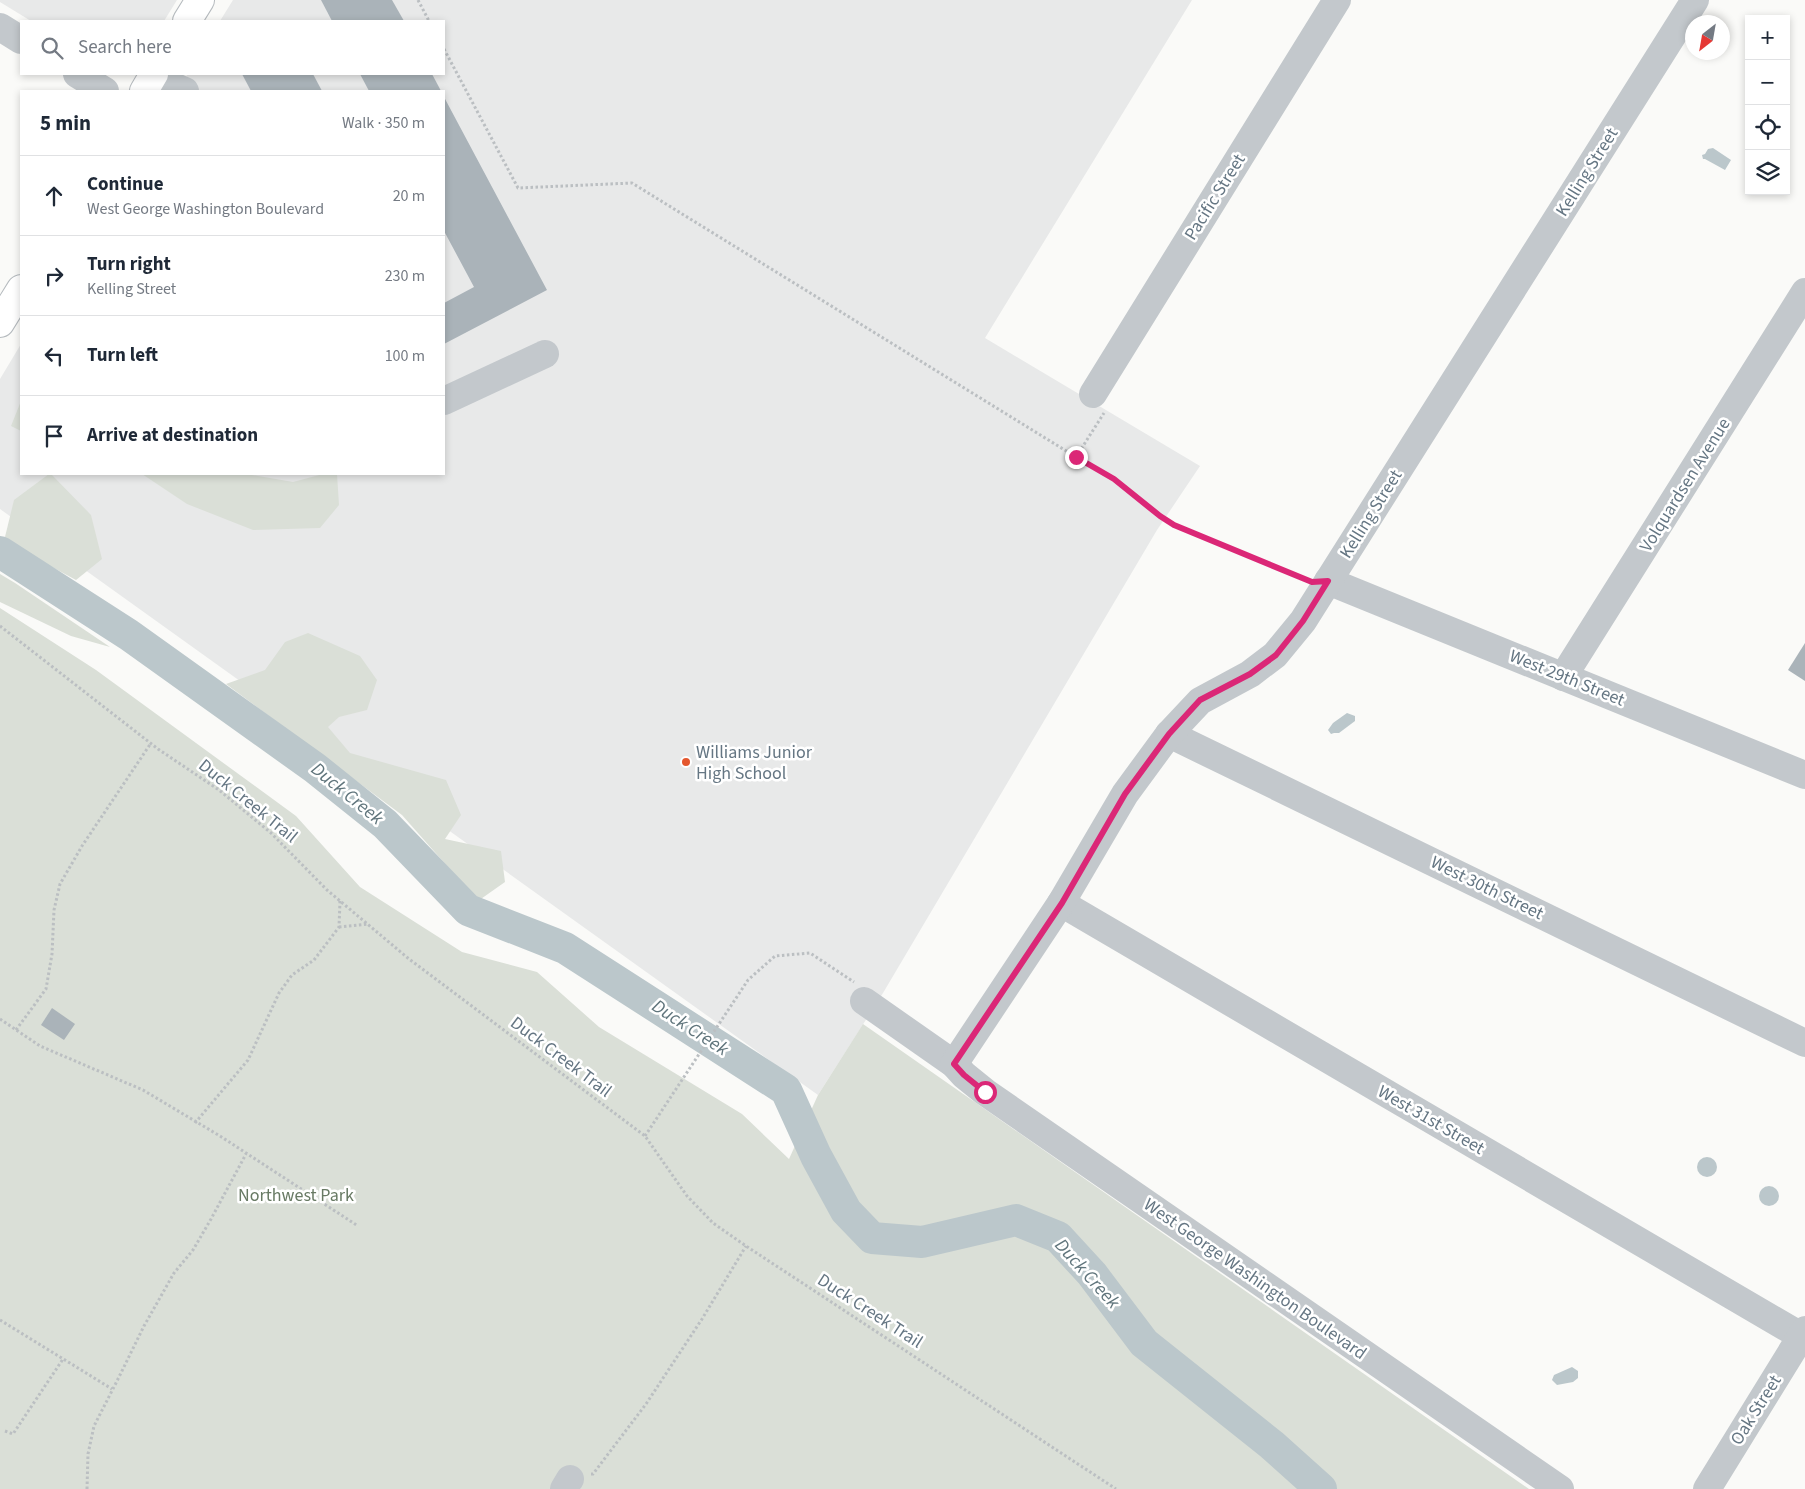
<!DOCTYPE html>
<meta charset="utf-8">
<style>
:root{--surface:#fff;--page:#f6f6f7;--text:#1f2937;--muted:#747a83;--line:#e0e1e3}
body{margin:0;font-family:"Source Sans 3",sans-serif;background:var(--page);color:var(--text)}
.controls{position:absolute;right:15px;top:15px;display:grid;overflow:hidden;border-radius:0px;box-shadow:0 2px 8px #0003}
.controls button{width:45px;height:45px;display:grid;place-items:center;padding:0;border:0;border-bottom:1px solid var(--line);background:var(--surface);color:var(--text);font:25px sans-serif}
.compass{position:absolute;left:1685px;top:15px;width:45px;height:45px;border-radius:50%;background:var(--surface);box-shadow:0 2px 8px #0003;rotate:211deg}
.stop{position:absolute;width:15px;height:15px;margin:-11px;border:4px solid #db2777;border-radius:50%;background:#fff}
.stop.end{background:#db2777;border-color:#fff;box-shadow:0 1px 5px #0008}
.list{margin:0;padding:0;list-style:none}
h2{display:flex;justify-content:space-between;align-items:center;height:65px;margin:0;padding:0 20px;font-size:21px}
h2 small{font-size:16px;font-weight:400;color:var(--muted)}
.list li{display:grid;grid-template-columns:32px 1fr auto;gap:15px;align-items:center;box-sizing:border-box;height:80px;padding:0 20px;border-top:1px solid var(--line)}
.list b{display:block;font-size:19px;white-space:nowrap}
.list p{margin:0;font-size:16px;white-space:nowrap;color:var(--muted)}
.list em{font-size:16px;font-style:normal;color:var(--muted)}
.icon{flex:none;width:28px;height:28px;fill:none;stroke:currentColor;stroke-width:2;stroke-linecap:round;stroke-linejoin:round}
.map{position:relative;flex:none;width:1805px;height:1489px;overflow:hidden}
.search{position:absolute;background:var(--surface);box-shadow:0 2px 8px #0003;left:20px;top:20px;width:425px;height:55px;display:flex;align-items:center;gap:12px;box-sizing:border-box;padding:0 18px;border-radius:0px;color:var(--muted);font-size:19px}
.panel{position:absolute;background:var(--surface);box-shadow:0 2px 8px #0003;left:20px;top:90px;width:425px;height:385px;border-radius:0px}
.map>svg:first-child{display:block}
.built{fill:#e8e9e9}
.green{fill:#dadfd7}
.water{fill:#bbc7cb}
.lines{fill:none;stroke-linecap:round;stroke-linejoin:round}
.river{stroke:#bbc7cb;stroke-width:32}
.building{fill:#aab3b9}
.major-casing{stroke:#b5babe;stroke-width:30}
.path{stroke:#bbbfc2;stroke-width:3;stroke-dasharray:2.5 2.5;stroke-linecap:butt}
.minor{stroke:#c3c8cc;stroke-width:28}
.major{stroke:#fff;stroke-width:28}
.route{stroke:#db2777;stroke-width:6}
.poi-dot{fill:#e4572e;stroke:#fff;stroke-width:2}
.labels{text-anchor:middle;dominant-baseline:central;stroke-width:5;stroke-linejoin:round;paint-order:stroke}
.street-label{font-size:18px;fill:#657683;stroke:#fff}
.poi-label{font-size:18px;fill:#657683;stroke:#fff;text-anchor:start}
.park-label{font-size:18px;fill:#687a64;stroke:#fff}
.water-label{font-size:19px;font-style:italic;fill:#60757c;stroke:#fff}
</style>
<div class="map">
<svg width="1805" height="1489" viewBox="0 0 1805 1489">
<rect width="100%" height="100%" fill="#fafaf8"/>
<g class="built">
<path d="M0 0H177L164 21H31L0 2Z"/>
<path d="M233 0H1192L985 338 1200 466 1157 530 883 993 818 1095 0 509V379L21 344V474H444V91H177L188 74H444V21H220Z"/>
</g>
<g class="green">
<path d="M21 401V431L11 426Z"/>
<path d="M49 474H51L91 515 102 559 76 580 4 541 14 500Z"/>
<path d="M142 474H246L293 482 323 474H337L339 505 320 528 253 530 187 504Z"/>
<path d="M0 574 15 583 110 647 71 636 0 602Z"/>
<path d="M0 608 96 670 296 816 360 887 462 952 537 972 599 1027 742 1114 789 1159 818 1095 863 1024 1529 1489H581L570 1480 564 1489H0Z"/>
<path d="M308 633 360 656 377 680 367 710 339 717 328 727 350 753 446 780 461 815 445 839 501 851 505 882 478 901 402 815 226 684 265 670 285 642Z"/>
</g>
<g class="water">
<path d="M1713 148 1731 160 1725 170 1705 159H1703L1702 155 1705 154 1708 149Z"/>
<path d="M1347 713 1355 716V721L1339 733H1334L1331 734 1328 730 1333 723Z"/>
<circle cx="1707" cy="1167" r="10"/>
<circle cx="1769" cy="1196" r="10"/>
<path d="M1572 1367 1578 1371V1378L1573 1382 1557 1385 1552 1380 1554 1375Z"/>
</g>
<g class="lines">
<path class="river" d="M0 552 129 635 315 768 385 824 468 910 565 948 786 1090 816 1156 846 1211 872 1238 922 1242 1016 1220 1058 1237 1092 1274 1144 1343 1272 1445 1321 1489"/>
</g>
<g class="building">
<path d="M321 0H392L404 21H332Z"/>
<path d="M242 74H313L322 91H251Z"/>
<path d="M360 74H432L441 91H369Z"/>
<path d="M444 97 547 290 444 344V303L474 287 444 231Z"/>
<path d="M1805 643V681L1788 670Z"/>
<path d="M52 1008 75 1024 64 1040 41 1025Z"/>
</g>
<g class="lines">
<g class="major-casing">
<g id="major">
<path d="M187 21 200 0"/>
<path d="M144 91 154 74"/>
<path d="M0 323 21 289"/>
</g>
</g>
<g class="path">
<path d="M418 0 429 21"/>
<path d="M444 49 518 188 632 183 1076 457 1114 479 1160 516 1174 525 1304 578"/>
<path d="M1076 457 1104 413"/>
<path d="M0 626 158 749 219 790 271 833 327 890 409 959 645 1136 687 1196 713 1223 746 1246 1116 1489"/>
<path d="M339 927 368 924"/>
<path d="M0 1019 40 1046 143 1090 220 1136 358 1226"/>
<path d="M16 1030 46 989 52 954 54 910 60 884 82 846 151 743"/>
<path d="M195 1123 248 1060 279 993 292 975 314 960 339 927 340 901"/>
<path d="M645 1136 748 980 775 956 810 953 854 982"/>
<path d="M0 1320 112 1389"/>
<path d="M5 1431 13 1434 63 1359"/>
<path d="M591 1474H593L646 1404 702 1319 746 1246"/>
<path d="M87 1489 88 1454 94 1426 117 1381 144 1326 174 1273 193 1250 211 1219 246 1154"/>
</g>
<g class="minor">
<path d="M0 27 21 40"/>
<path d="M77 74 105 91"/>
<path d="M153 77 185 91"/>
<path d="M1093 394 1337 0"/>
<path d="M444 401 545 354"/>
<path d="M1328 581 1805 775"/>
<path d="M1563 677 1805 292"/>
<path d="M1169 734 1805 1043"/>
<path d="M1061 903 1801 1336"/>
<path d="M864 1001 954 1064 964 1075 985 1092 1560 1489"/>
<path d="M954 1064 1061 903 1125 794 1169 734 1200 701 1250 674 1275 655 1303 621 1695 0"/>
<path d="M564 1489 570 1479"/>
<path d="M1707 1489 1805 1330"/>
</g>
<use href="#major" class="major"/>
</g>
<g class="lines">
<path class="route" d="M985 1092 964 1075 954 1064 1062 903 1125 794 1169 734 1200 700 1250 674 1276 655 1303 621 1328 581 1312 582 1174 525 1160 516 1114 479 1076 457"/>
</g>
<circle class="poi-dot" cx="686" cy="762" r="5"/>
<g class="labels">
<g class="street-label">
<text transform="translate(1587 172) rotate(-58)">Kelling Street</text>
<text transform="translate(1215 197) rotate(-58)">Pacific Street</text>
<text transform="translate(1685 485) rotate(-58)">Volquardsen Avenue</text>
<text transform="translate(1371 514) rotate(-58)">Kelling Street</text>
<text transform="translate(1567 678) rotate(22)">West 29th Street</text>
<text transform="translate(248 801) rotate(39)">Duck Creek Trail</text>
<text transform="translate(1487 888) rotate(26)">West 30th Street</text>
<text transform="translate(561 1057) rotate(37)">Duck Creek Trail</text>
<text transform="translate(1431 1120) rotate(30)">West 31st Street</text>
<text transform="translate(1255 1279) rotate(35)">West George Washington Boulevard</text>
<text transform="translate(870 1311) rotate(33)">Duck Creek Trail</text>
<text transform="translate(1756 1410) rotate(-58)">Oak Street</text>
</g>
<g class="poi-label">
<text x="696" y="752">Williams Junior<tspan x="696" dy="21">High School</tspan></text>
</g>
<g class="park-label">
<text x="296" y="1195">Northwest Park</text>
</g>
<g class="water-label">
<text transform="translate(347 794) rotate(39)">Duck Creek</text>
<text transform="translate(690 1028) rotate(33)">Duck Creek</text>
<text transform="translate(1087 1274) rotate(48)">Duck Creek</text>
</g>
</g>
</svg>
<div class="controls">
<button>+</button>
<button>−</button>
<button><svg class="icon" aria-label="locate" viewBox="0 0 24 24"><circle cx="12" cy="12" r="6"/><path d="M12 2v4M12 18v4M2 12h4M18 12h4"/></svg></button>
<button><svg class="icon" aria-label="layers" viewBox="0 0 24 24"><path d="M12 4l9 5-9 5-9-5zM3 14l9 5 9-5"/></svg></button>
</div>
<svg class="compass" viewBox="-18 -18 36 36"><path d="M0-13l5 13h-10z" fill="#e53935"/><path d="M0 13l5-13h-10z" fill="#747a83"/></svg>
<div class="stop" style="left:985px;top:1092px"></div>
<div class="stop end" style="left:1076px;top:457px"></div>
<div class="search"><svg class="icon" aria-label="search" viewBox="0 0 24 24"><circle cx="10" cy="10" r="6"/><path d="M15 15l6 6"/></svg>Search here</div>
<section class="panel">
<h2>5 min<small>Walk · 350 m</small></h2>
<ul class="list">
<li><svg class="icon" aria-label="ahead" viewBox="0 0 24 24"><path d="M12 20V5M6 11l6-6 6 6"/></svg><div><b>Continue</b><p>West George Washington Boulevard</p></div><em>20 m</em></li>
<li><svg class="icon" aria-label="right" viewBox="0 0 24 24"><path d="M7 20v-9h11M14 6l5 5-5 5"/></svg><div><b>Turn right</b><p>Kelling Street</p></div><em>230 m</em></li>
<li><svg class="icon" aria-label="left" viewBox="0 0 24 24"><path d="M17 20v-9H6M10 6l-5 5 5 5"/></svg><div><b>Turn left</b></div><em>100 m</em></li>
<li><svg class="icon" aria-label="arrive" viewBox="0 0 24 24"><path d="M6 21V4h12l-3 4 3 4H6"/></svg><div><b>Arrive at destination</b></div></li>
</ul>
</section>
</div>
